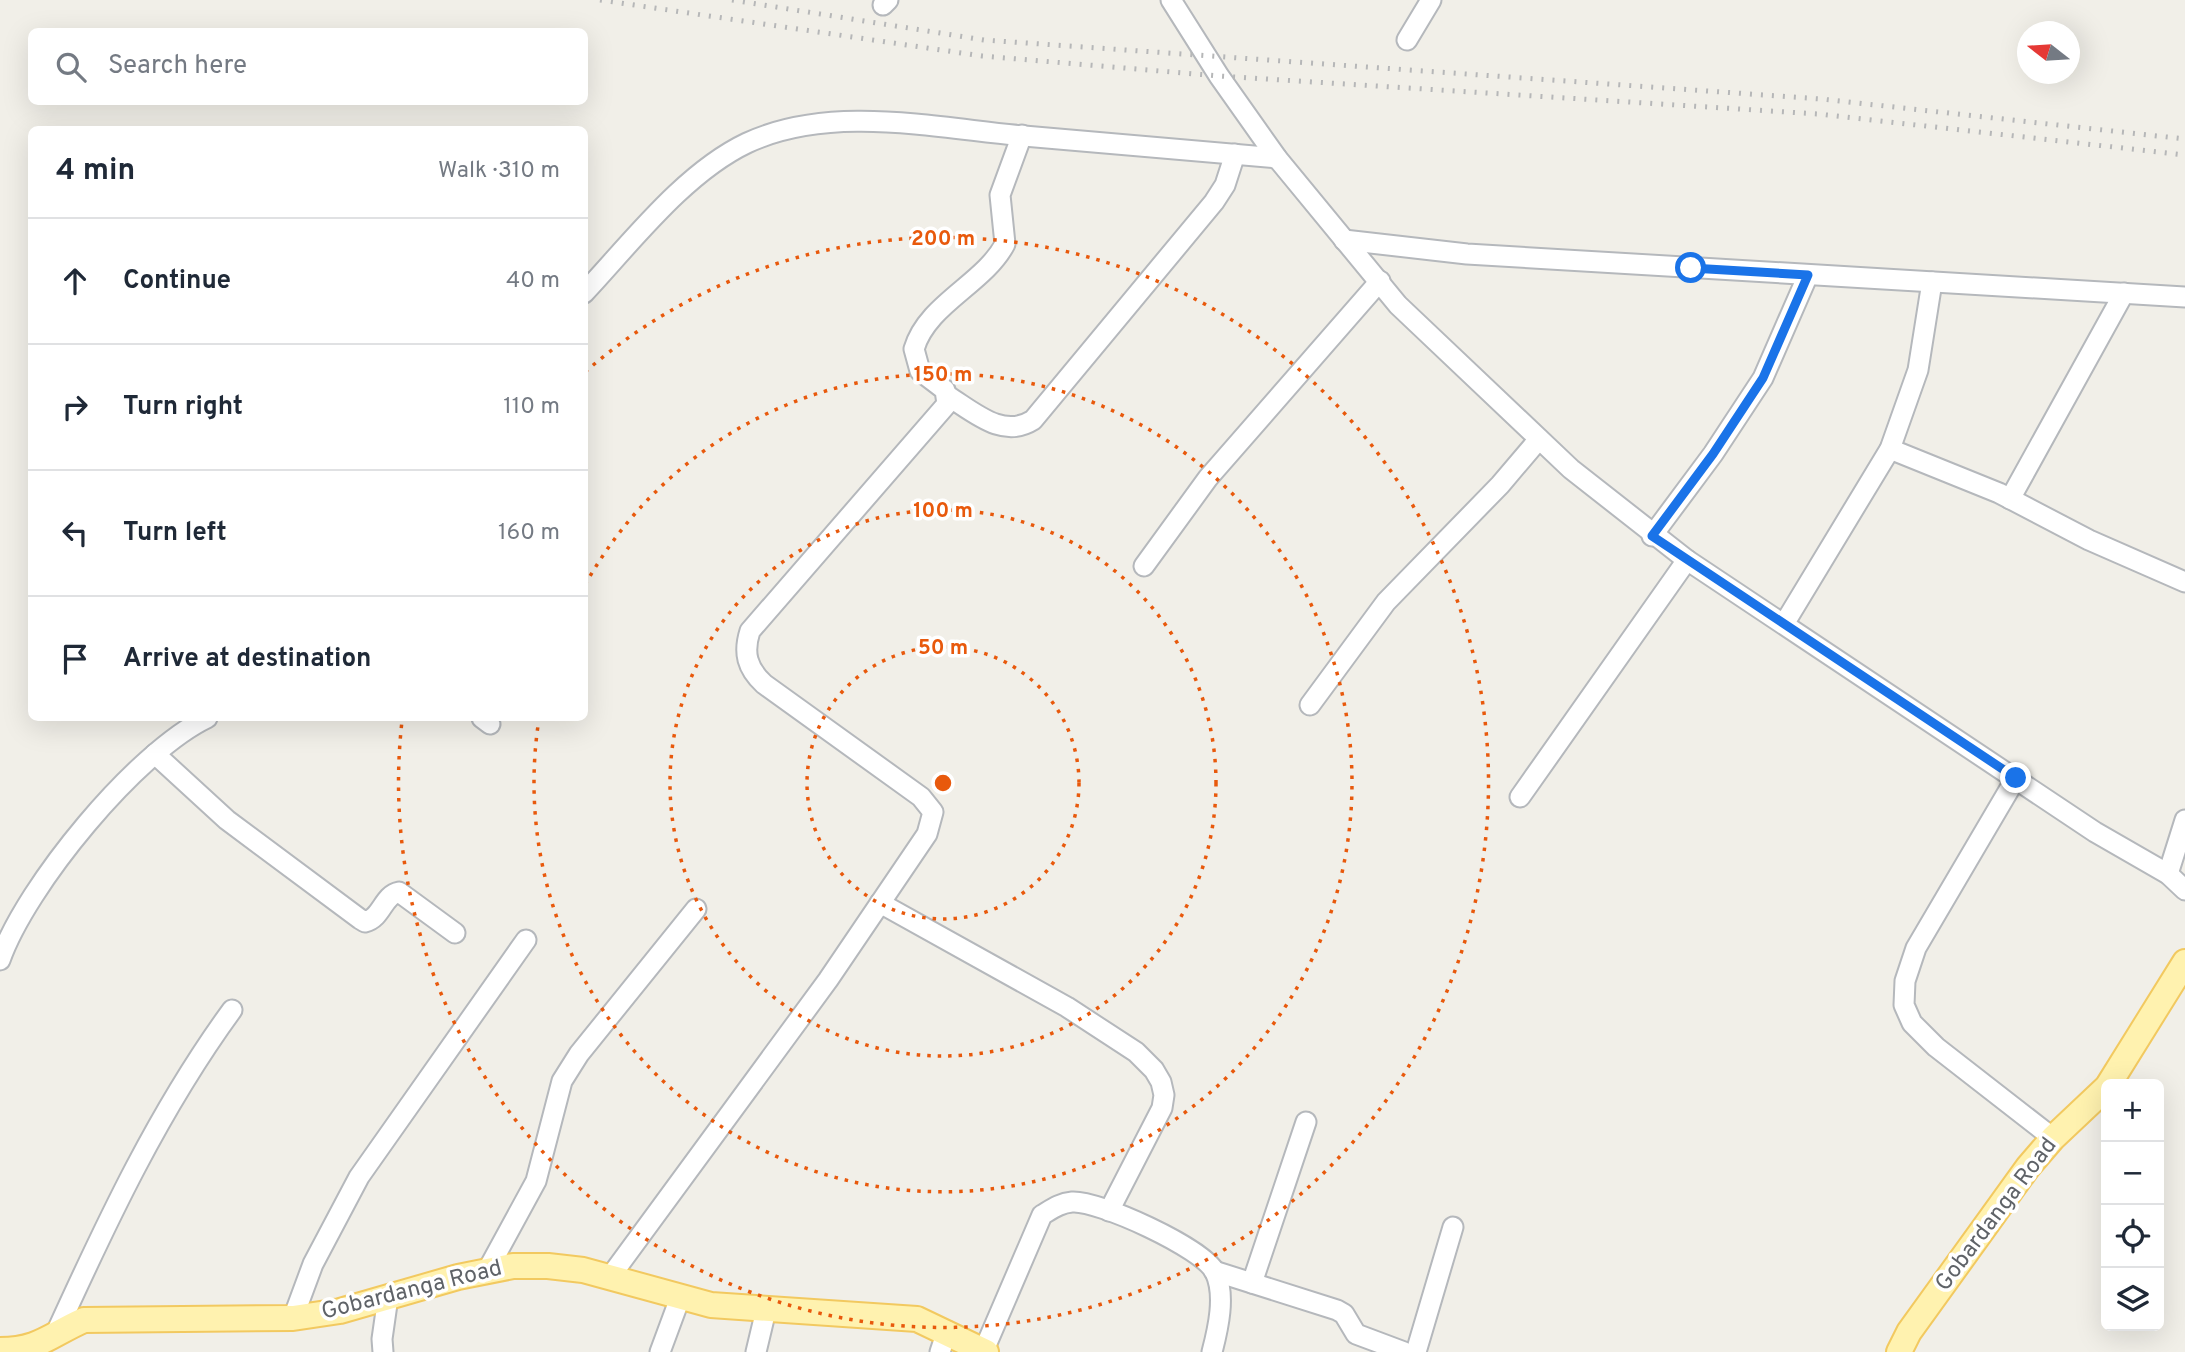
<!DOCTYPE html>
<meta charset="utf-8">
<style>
:root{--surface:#fff;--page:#f6f6f7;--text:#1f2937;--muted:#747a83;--line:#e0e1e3}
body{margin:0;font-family:Overpass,sans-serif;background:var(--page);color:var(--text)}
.controls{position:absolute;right:21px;bottom:21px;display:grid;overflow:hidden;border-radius:10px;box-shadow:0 7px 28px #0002}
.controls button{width:63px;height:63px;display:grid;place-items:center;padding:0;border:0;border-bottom:2px solid var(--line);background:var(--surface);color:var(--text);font:35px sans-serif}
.compass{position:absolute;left:2017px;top:21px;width:63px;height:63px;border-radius:50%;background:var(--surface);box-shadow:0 7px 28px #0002;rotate:287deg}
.stop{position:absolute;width:21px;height:21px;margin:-16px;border:5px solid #1a73e8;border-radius:50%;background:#fff}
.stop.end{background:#1a73e8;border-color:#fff;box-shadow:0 2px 7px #0008}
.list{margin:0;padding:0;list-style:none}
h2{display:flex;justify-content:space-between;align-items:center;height:91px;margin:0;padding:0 28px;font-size:30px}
h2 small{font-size:23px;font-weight:400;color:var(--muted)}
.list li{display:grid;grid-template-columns:46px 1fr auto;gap:21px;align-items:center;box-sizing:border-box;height:126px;padding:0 28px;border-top:2px solid var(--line)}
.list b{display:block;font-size:26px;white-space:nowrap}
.list em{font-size:23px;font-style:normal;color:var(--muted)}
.icon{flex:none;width:38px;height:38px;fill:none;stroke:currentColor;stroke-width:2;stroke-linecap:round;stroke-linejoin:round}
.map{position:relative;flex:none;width:2185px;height:1352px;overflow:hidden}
.search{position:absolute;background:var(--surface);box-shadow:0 7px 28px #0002;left:28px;top:28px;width:560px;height:77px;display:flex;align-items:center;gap:18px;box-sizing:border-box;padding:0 24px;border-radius:10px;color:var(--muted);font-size:26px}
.panel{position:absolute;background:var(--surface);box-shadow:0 7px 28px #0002;left:28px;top:126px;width:560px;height:595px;border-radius:10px}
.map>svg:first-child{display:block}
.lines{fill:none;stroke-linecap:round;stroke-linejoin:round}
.minor-casing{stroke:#b5b8bc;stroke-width:23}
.major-casing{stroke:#f2c960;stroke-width:28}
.minor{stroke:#fff;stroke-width:19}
.major{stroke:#fff2af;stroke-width:24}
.rail{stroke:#b6b7b8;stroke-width:5;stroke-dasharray:2 9;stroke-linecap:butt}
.route{stroke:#1a73e8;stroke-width:9}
.ring{fill:none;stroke:#e8590c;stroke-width:3.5;stroke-dasharray:3.5 7}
.labels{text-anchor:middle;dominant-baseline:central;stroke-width:7;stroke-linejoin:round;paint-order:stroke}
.street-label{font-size:23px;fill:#5f6368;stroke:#fff}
.centre{fill:#e8590c;stroke:#fff;stroke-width:3.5}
.ring-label{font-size:21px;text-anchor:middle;font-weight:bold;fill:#e8590c;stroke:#fff;stroke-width:7;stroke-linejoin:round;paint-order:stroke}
</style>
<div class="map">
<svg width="2185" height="1352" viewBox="0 0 2185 1352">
<rect width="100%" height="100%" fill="#f1efe8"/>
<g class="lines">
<g class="minor-casing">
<g id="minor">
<path d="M1171 0 1219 76 1277 158 1398 305 1571 469 1687 560 2095 832 2168 874 2185 890"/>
<path d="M883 5 888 0"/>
<path d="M1407 40 1431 0"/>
<path d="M1344 240 1467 254 2185 297"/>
<path d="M584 293C631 243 684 173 747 143 831 104 936 128 1024 136 1109 143 1193 151 1277 158"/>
<path d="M948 396C975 413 1003 439 1033 420L1214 202 1225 185 1235 154"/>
<path d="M1890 449 1999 493 2089 540 2185 582"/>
<path d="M2010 499 2124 293"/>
<path d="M1652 536 1713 454 1763 378 1808 275"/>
<path d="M1144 566 1208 478 1380 281"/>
<path d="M1784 624 1890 449 1918 370 1932 282"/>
<path d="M1310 705 1386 602 1500 485 1539 439"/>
<path d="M482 718 490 724"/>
<path d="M155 754 227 820 360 919 365 922C382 918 383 895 399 892L455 933"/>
<path d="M2016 778 1916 948 1905 981 1904 1005 1912 1023 1936 1047 2053 1138"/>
<path d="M1520 797 1687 560"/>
<path d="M2168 874 2185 820"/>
<path d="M880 903 1067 1007 1136 1052 1154 1070 1161 1082 1164 1095 1162 1108 1109 1211"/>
<path d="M0 960C26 886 136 752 207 718"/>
<path d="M487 1271 536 1181 562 1081 579 1054 696 909"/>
<path d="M1214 1271 1337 1310 1344 1314 1356 1334 1404 1352"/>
<path d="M610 1277 828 980 927 834 933 812 921 797 764 684C747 668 743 653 750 631L947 404 945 390 920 371 914 349C927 304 984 284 1005 244L1000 195 1022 135"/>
<path d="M1252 1283 1306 1122"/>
<path d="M293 1318 313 1264 359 1177 526 940"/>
<path d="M56 1333C107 1221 159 1110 232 1010"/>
<path d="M984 1350 1042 1215C1052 1209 1060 1203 1072 1202 1098 1200 1203 1248 1215 1272 1226 1295 1218 1329 1212 1352"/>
<path d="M383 1352 382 1339 388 1297"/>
<path d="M660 1352 680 1298"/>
<path d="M756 1352 766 1310"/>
<path d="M940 1352 947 1331"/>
<path d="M1416 1352 1453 1227"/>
</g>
</g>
<g class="major-casing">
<g id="major">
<path d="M2109 1084 2185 962"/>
<path d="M0 1350C39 1350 50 1335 84 1320L293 1318 340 1311 458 1277 513 1266H548L583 1270 711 1305 917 1319 986 1352"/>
<path d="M1899 1352 1909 1332 2028 1167 2053 1138 2106 1088"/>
</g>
</g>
<use href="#minor" class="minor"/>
<use href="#major" class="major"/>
<g class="rail">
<path d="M600 0 982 56 1219 76 1818 114 2185 155"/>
<path d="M732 0 984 40 1821 99 2185 139"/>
</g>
</g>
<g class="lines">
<path class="route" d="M1691 268 1808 275 1763 378 1713 454 1652 536 2016 778"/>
</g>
<g class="ring">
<circle cx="943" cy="783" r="136"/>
<circle cx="943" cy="783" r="273"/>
<path d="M585 585A409 409 0 1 1 539 719"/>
<path d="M585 372A545 545 0 1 1 402 721"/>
</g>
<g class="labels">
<g class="street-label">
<text transform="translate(1997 1215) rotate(-53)">Gobardanga Road</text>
<text transform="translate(412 1291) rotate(-14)">Gobardanga Road</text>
</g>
</g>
<circle cx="943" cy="783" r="10" class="centre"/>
<g class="ring-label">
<text x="943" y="245">200 m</text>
<text x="943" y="381">150 m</text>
<text x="943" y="517">100 m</text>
<text x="943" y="654">50 m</text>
</g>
</svg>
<div class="controls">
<button>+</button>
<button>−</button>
<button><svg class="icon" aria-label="locate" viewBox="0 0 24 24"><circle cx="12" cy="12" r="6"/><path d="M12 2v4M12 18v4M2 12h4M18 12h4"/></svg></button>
<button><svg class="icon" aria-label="layers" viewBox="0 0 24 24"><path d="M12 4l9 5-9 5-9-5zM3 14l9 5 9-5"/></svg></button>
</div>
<svg class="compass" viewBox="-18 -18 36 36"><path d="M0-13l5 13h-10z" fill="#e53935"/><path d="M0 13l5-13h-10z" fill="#747a83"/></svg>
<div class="stop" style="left:1691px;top:268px"></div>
<div class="stop end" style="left:2016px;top:778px"></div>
<div class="search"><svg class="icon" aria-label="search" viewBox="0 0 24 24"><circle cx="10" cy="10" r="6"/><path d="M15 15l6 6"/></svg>Search here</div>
<section class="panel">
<h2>4 min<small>Walk · 310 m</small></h2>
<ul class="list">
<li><svg class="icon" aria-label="ahead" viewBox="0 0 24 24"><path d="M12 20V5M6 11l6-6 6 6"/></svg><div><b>Continue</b></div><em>40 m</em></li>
<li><svg class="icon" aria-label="right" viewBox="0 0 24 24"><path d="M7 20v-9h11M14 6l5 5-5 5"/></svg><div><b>Turn right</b></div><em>110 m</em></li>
<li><svg class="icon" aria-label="left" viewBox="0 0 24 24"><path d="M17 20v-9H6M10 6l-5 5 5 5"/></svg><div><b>Turn left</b></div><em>160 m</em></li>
<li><svg class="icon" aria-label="arrive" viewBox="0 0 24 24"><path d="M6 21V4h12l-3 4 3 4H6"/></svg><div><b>Arrive at destination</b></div></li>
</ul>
</section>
</div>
